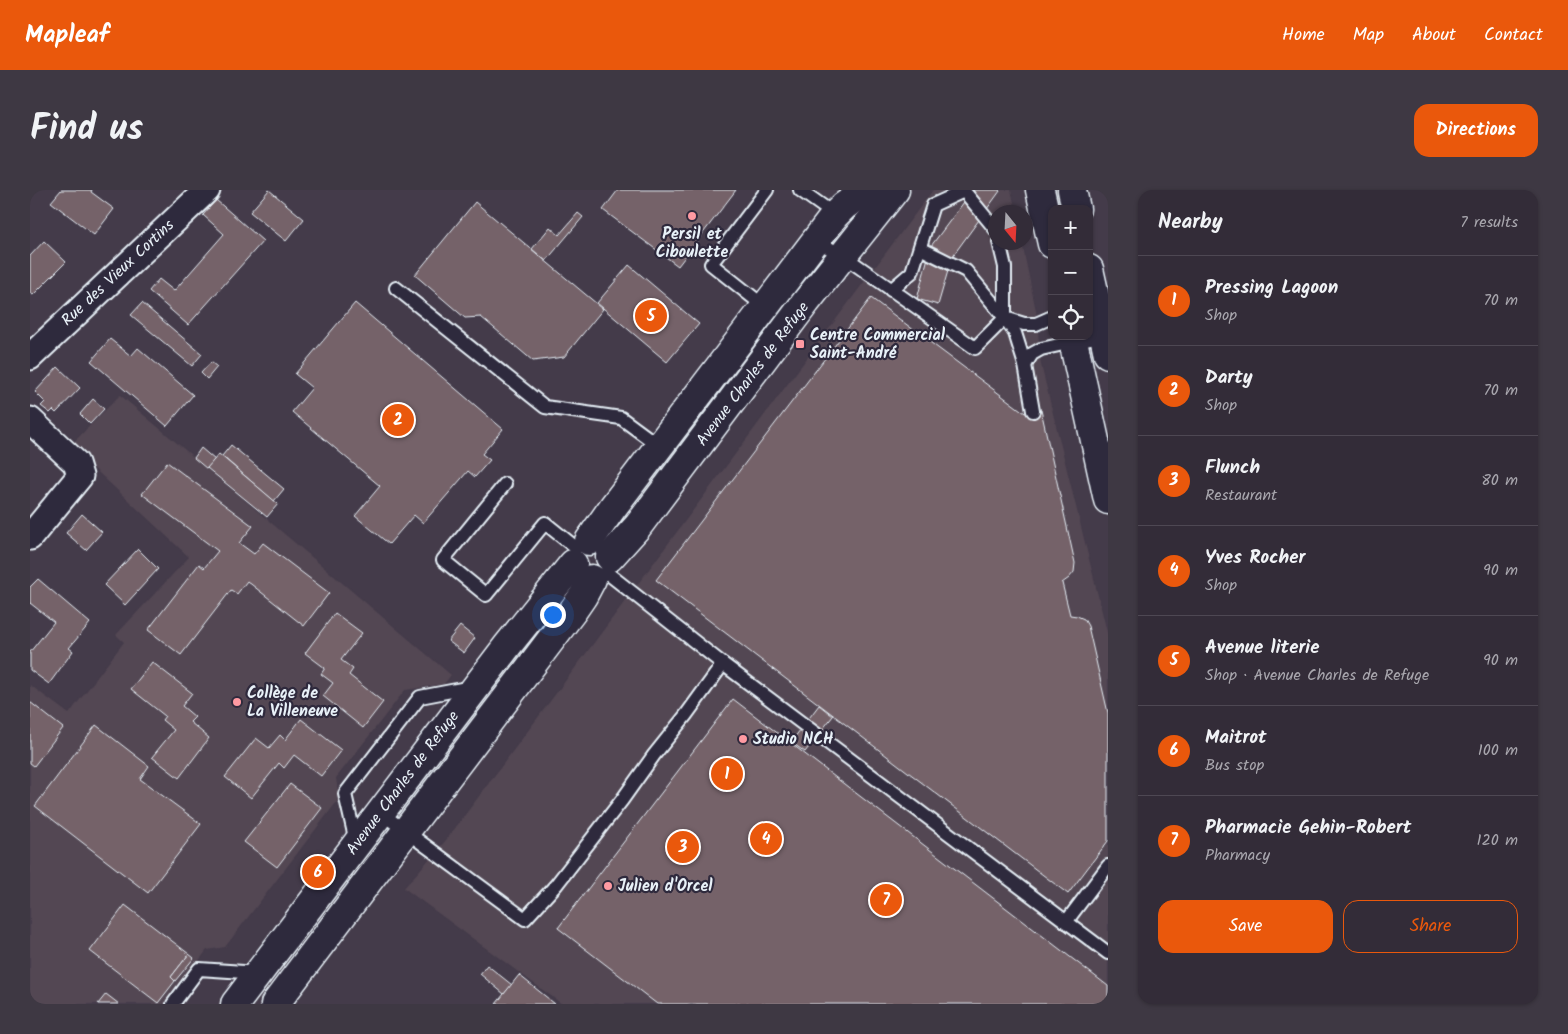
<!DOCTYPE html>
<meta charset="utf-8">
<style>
:root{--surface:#332c38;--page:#3e3843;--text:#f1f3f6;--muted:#a9a7ae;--line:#4e4853;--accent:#ea580c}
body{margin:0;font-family:Kalam,sans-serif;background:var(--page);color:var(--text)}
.controls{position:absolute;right:15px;top:15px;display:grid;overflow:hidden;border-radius:10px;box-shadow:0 1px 4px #0004}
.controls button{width:45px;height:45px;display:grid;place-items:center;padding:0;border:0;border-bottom:1px solid var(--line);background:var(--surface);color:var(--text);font:25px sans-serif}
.compass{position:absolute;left:958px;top:15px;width:45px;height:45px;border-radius:50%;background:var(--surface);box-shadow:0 1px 4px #0004;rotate:162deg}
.you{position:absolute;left:522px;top:424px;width:18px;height:18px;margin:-12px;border:4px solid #fff;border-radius:50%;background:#1a73e8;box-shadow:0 0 0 8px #1a73e833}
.badge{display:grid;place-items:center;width:32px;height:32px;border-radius:50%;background:var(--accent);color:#fff;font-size:16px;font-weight:700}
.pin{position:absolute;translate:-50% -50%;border:2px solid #fff;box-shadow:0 1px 5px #0006}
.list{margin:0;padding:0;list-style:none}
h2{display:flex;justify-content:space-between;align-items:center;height:65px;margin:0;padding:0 20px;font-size:21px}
h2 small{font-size:16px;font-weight:400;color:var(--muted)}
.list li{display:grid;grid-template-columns:32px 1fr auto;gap:15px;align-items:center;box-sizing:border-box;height:90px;padding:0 20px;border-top:1px solid var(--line)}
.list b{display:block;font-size:19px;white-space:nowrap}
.list p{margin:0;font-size:16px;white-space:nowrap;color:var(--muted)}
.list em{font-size:16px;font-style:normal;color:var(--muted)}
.actions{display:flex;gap:10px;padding:15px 20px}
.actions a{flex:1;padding:11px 0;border:1px solid var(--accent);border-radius:15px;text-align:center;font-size:18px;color:var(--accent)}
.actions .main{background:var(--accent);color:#fff}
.icon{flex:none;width:28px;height:28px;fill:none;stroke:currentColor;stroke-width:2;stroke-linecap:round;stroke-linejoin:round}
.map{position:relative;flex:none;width:1078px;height:814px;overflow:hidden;border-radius:15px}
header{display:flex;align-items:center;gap:30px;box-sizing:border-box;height:70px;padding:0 25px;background:var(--accent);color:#fff}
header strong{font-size:24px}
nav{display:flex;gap:28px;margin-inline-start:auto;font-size:18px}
.intro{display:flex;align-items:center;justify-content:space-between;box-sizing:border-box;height:120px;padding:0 30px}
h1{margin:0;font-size:35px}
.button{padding:12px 22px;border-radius:15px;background:var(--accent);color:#fff;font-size:18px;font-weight:700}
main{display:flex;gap:30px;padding:0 30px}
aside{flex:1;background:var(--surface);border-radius:15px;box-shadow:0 1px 4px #0004}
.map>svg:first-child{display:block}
.built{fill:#534753}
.building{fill:#756269;stroke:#e8f1f8}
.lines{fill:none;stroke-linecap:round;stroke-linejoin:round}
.service-casing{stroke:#e8f1f8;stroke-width:16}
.minor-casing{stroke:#e8f1f8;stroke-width:29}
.tertiary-casing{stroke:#e8f1f8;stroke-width:31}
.service{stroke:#2f2a3d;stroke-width:12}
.minor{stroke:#2f2a3d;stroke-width:25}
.tertiary{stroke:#2f2a3d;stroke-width:28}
.poi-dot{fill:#ff9aa2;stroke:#2f2a3d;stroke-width:2}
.labels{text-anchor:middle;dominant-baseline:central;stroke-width:4.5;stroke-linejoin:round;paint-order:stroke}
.poi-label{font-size:16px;font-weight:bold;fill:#e8f1f8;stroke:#2f2a3d;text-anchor:start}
.street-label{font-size:16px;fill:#e8f1f8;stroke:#2f2a3d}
</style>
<header>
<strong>Mapleaf</strong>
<nav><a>Home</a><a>Map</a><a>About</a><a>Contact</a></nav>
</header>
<div class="intro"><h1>Find us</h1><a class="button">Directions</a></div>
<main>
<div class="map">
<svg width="1078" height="814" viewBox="0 0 1078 814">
<rect width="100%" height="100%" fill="#443b4a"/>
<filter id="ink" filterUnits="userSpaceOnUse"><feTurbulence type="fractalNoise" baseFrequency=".02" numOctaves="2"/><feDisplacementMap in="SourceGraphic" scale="10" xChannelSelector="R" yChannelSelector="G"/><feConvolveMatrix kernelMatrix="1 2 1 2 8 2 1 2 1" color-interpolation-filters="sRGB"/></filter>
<g filter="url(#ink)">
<g class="built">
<path d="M903 0H981L986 22H966V52L992 53 1006 121 1011 175 1078 446V814H532L374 698 417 649Z"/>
<path d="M90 205 421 485 414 494 375 500 306 588 309 609 195 757 177 760 136 814H0V495L39 524 94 452 86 445 159 367 40 256Z"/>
</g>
<g class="building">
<path d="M31 0H62L61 2 84 19 64 45 21 12Z"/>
<path d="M239 0 274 29 256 51 220 22Z"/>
<path d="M588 0H706L648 76 573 20Z"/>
<path d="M943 0H969L970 1 922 67 908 115 887 109 901 56Z"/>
<path d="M186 10 233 51 158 135 119 101 129 89 144 101 194 44 173 25Z"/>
<path d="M445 12 573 119 534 167 503 171 451 127 435 128 385 85Z"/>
<path d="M548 23 553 27 516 71 502 59 520 37 529 45Z"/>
<path d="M14 51 36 72 3 105 0 103V66Z"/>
<path d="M599 75 669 134 637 172 567 113Z"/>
<path d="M841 108 995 223 1011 220 1045 373 1044 382 1039 388 1032 393 1040 425 1047 426 1054 429 1058 436 1078 523V651L1038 704 626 390Z"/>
<path d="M112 113 172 164 162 176 101 125Z"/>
<path d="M325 113 473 239 452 264 460 270 445 287 438 281 393 333 384 325 359 354 325 326 350 296 262 222 282 198 265 184Z"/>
<path d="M80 149 101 166 108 158 163 205 137 236 61 171Z"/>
<path d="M181 172 187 177 177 189 171 183Z"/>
<path d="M28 177 50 198 26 223 23 220 20 223 11 216 15 212 5 202Z"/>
<path d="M63 209 74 219 60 234 50 224Z"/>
<path d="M201 255 254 299 244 311 192 266Z"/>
<path d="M171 258 185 270 177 279 164 268Z"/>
<path d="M189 264 248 314 237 327 177 278Z"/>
<path d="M137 272 223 336 209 353 224 364 233 353 299 403 274 436 217 391 207 404 201 400 151 465 118 440 169 374 174 378 188 361 112 304Z"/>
<path d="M52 324 72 342 56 360 36 343Z"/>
<path d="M108 359 128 379 95 415 74 395Z"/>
<path d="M8 389 60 433 39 458 43 461 19 494 0 480V462L24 432 0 413V397Z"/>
<path d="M305 423 332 443 311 470 323 479 319 485 353 512 333 538 293 506 303 493 291 484 295 478 275 463Z"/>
<path d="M430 436 445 448 434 463 418 451Z"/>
<path d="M122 472 162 503 152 516 165 527 160 532 179 548 149 588 122 567 144 540 132 530 135 526 101 499Z"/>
<path d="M703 509 1078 796V814H627L528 738Z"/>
<path d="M0 512 33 538 4 576 0 573Z"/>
<path d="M789 515 803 526 775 562 761 552Z"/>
<path d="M271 529 311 560 291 586 264 565 254 578 249 573 221 608 195 587 226 548 239 558 250 545 255 550Z"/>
<path d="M66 535 119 576 110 589 171 634 118 703 5 616Z"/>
<path d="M260 594 292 618 247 677 214 652Z"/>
<path d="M95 715 159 764 141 787 145 791 128 813 60 761Z"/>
<path d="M159 764 164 768 145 791 141 787Z"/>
<path d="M457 775 482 795 474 804 450 784Z"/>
<path d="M489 785 525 814H466Z"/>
<path d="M76 804 89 814H68Z"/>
</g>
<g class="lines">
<g class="service-casing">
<g id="service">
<path d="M770 0 805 25"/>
<path d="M786 51 812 65 945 158 975 128 936 81 890 58"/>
<path d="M969 52 975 77V128L985 143 995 175 1003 221"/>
<path d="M366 98 515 217 591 228 629 256"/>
<path d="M861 100 882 82 903 15 934 1 966 40"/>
<path d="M735 117 681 74 737 0"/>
<path d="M975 128 994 134H1006L1022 127"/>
<path d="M995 175 1002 164 1011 159 1074 145"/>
<path d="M475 294 413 370 456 405 515 333 546 358"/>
<path d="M576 382 693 474 1078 763"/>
<path d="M351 623 495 729 526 695 592 610 624 565 656 525 693 474"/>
<path d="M326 652 315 604 390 507 442 497"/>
<path d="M1036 732 1078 676"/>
<path d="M143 814 169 779 229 783"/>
</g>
</g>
<g class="minor-casing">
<g id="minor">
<path d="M0 167 177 0"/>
<path d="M0 230 46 273 50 286 0 347"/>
</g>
</g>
<g class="tertiary-casing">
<g id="tertiary">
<path d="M1010 0 1022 54"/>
<path d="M1042 0 1046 19"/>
<path d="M1059 79 1078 164"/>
<path d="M1042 146 1078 310"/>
<path d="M559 351 583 317 805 25 814 16 837 0"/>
<path d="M580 367 608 336 776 112 865 0"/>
<path d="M205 814 478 455 543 374"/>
<path d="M245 814 542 422 553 406 562 389"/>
</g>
</g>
<use href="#service" class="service"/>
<use href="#minor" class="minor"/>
<use href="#tertiary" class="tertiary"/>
</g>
</g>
<g class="poi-dot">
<circle cx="662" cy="26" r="5"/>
<rect x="765" y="149" width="10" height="10" rx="2.5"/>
<circle cx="207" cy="512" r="5"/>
<circle cx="713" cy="549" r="5"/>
<circle cx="578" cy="696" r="5"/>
</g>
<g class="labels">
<g class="poi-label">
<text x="662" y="44" text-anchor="middle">Persil et<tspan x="662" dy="18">Ciboulette</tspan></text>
<text x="780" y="145">Centre Commercial<tspan x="780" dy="18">Saint-André</tspan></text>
<text x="217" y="503">Collège de<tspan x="217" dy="18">La Villeneuve</tspan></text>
<text x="723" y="549">Studio NCH</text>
<text x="588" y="696">Julien d'Orcel</text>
</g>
<g class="street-label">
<text transform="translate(88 83) rotate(-43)">Rue des Vieux Cortins</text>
<text transform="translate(723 184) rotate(-53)">Avenue Charles de Refuge</text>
<text transform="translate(373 593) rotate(-53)">Avenue Charles de Refuge</text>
</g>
</g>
</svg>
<div class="controls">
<button>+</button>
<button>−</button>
<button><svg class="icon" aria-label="locate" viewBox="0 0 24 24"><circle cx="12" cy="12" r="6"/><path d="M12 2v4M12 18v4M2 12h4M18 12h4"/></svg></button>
</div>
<svg class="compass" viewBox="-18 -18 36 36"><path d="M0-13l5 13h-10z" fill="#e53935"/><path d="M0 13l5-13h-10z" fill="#a9a7ae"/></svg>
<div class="you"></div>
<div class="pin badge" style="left:697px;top:584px">1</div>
<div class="pin badge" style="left:368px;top:230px">2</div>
<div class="pin badge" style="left:653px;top:657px">3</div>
<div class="pin badge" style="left:736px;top:649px">4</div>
<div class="pin badge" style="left:621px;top:126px">5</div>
<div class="pin badge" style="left:288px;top:682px">6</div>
<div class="pin badge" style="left:856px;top:710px">7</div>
</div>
<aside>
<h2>Nearby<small>7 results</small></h2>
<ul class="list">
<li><span class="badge">1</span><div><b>Pressing Lagoon</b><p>Shop</p></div><em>70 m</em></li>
<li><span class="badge">2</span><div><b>Darty</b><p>Shop</p></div><em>70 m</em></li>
<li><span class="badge">3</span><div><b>Flunch</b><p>Restaurant</p></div><em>80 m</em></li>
<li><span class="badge">4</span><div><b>Yves Rocher</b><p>Shop</p></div><em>90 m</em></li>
<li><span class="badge">5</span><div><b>Avenue literie</b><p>Shop · Avenue Charles de Refuge</p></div><em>90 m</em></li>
<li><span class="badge">6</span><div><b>Maitrot</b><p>Bus stop</p></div><em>100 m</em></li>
<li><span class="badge">7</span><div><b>Pharmacie Gehin-Robert</b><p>Pharmacy</p></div><em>120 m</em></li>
</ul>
<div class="actions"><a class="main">Save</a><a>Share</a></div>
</aside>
</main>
